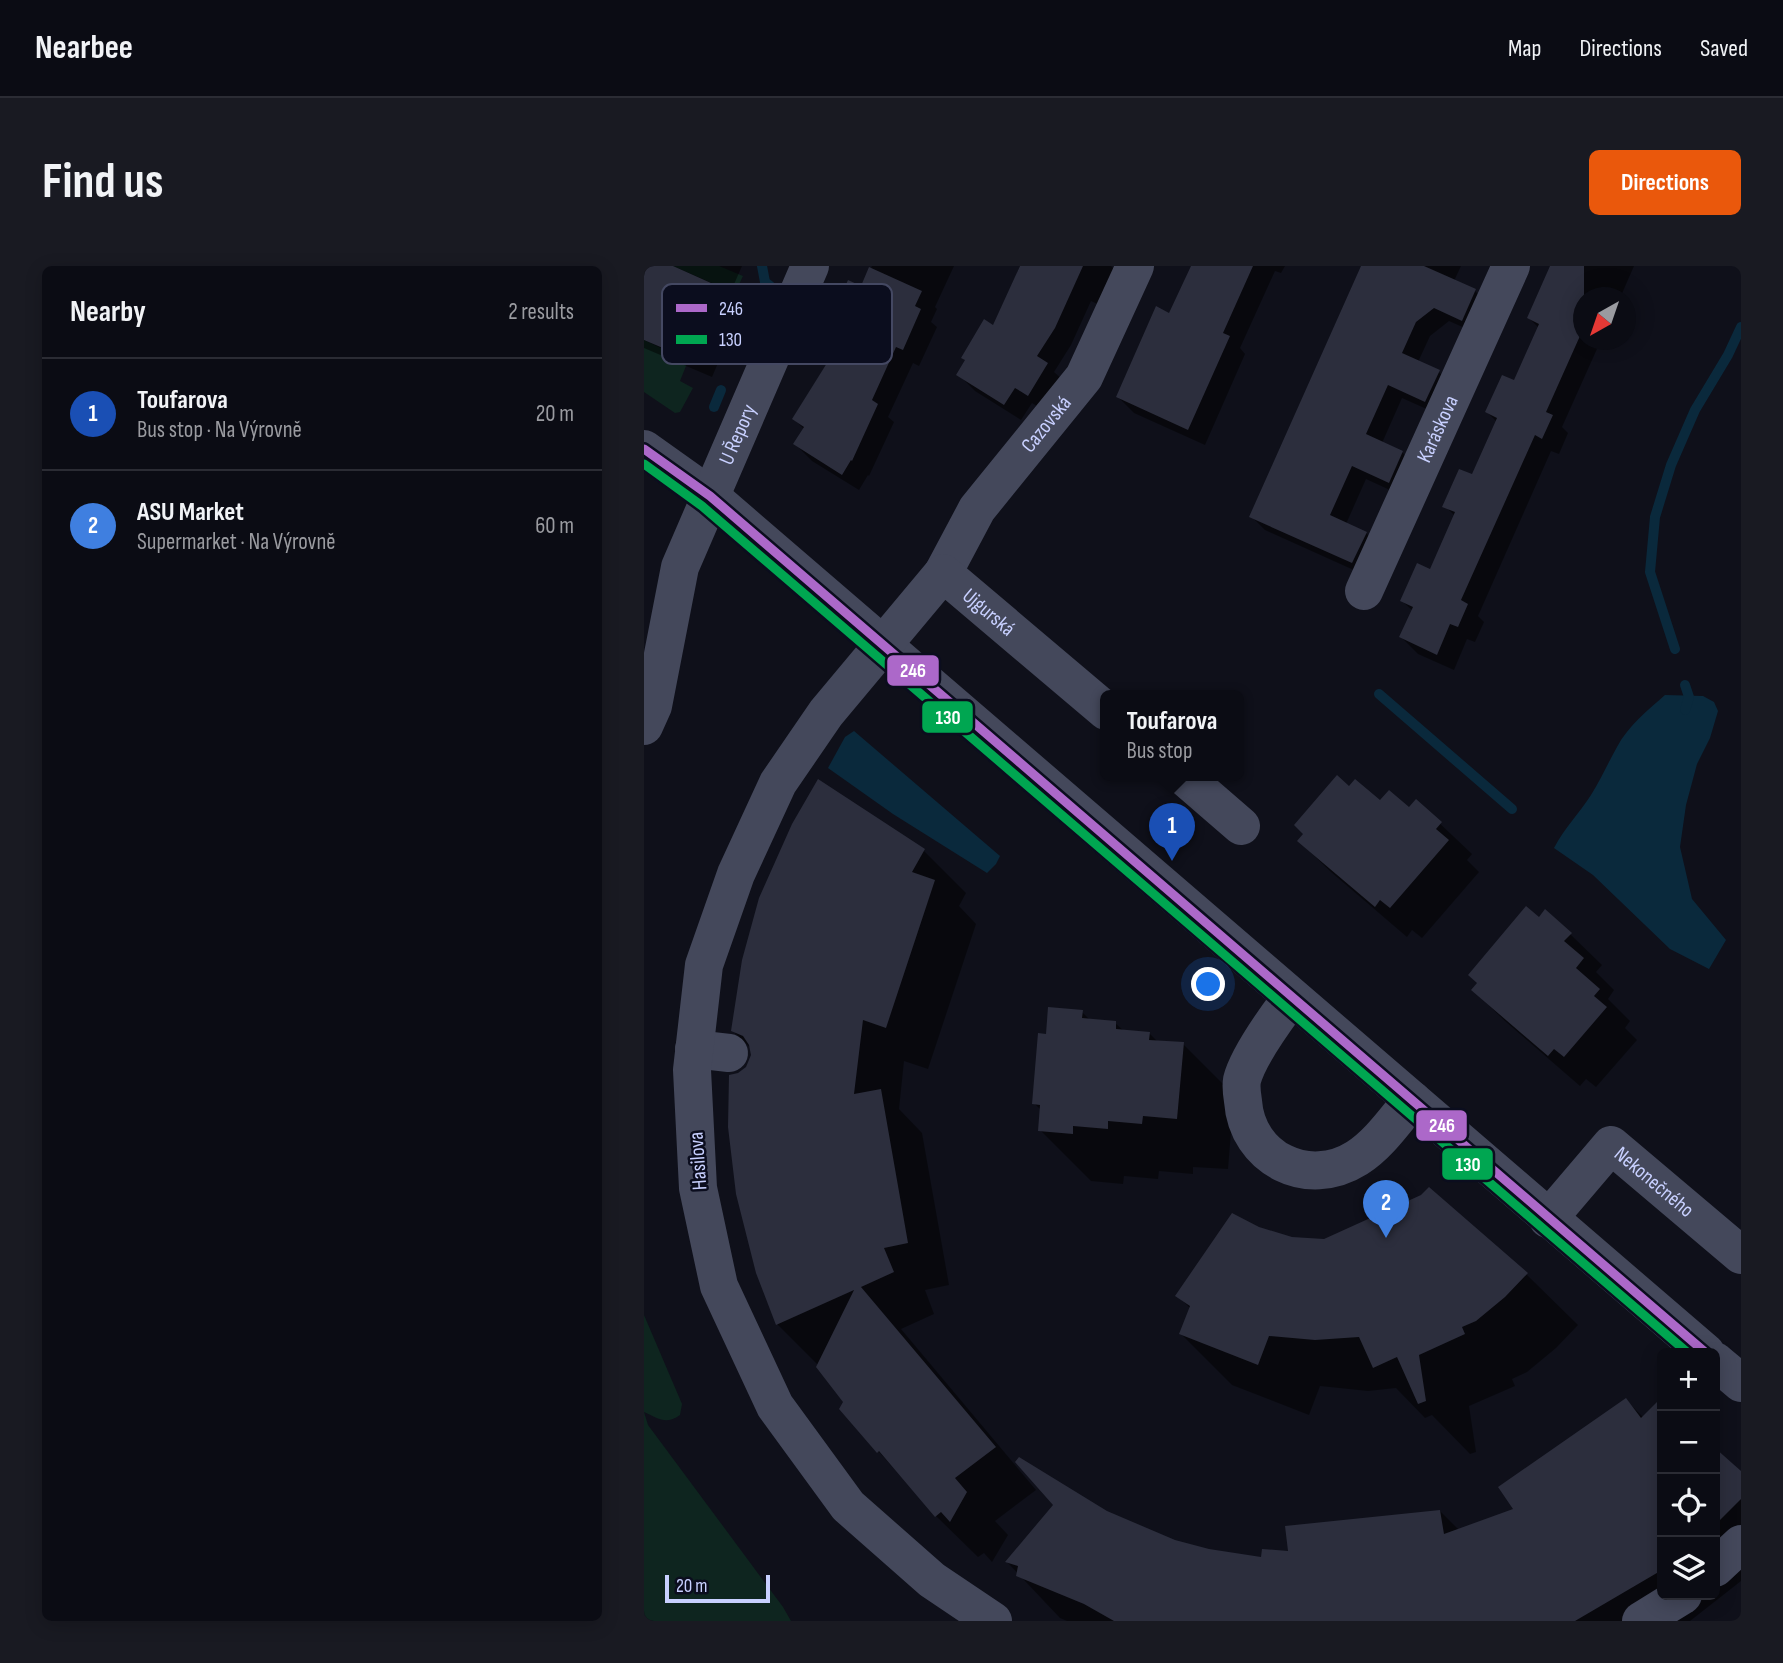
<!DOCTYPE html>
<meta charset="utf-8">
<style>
:root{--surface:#0b0c14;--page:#191a22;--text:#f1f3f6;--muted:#9a9ba0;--line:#2b2c34;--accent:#ea580c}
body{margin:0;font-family:"Sofia Sans Condensed",sans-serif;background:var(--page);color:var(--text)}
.controls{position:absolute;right:21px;bottom:21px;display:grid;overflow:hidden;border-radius:10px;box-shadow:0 4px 18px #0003}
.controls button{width:63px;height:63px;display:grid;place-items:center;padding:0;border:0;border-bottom:2px solid var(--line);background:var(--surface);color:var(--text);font:35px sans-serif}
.compass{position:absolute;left:929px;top:21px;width:63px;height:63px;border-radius:50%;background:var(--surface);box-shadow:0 4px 18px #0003;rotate:220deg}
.scale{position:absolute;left:21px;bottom:18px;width:105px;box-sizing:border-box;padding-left:7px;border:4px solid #c8d0ff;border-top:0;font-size:19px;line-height:24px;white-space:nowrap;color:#c8d0ff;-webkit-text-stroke:5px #0b0d1e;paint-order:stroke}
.you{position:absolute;left:565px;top:719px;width:24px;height:24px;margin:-18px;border:5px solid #fff;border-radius:50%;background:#1a73e8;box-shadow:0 0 0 10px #1a73e833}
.badge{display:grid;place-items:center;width:46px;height:46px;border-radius:50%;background:var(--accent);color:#fff;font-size:23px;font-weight:700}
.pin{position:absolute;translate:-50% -58px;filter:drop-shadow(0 2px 4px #0008)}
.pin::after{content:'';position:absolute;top:37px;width:24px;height:21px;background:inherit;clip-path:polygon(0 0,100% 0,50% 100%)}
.popup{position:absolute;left:456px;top:424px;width:144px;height:91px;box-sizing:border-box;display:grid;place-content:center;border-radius:10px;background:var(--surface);filter:drop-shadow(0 2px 5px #0005);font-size:23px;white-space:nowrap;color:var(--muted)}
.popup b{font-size:26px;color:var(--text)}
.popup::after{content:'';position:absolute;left:50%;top:100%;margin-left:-14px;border:14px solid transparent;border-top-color:var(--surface)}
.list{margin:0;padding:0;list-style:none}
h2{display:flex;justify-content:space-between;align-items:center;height:91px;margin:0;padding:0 28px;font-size:30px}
h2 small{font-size:23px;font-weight:400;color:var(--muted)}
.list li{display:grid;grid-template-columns:46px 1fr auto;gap:21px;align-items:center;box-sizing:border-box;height:112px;padding:0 28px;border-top:2px solid var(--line)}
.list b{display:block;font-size:26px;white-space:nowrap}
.list p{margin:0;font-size:23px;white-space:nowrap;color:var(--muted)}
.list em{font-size:23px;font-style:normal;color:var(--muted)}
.icon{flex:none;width:38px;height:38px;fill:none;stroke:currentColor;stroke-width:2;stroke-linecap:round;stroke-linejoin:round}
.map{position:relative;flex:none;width:1097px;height:1355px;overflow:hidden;border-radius:10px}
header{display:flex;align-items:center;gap:42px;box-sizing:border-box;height:98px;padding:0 35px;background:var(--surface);border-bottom:2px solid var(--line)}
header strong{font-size:33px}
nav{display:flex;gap:38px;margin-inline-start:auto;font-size:24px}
.intro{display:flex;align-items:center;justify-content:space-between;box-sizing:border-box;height:168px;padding:0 42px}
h1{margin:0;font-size:49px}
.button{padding:18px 32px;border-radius:10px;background:var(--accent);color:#fff;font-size:24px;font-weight:700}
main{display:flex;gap:42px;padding:0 42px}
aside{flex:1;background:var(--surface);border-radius:10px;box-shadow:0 4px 18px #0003}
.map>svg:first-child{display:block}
.green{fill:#0e251f}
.water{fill:#0a293c}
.shadow{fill:#0007}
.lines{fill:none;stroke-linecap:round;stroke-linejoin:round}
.stream{stroke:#0a293c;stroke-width:10}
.building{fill:#2c2e3d}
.minor{stroke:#44485b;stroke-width:38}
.bus-1-casing{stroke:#0b0d1e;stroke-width:14}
.bus-2-casing{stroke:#0b0d1e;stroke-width:14}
.bus-1{stroke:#ac68c9;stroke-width:9}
.bus-2{stroke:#00a651;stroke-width:9}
.labels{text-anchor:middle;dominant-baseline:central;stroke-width:5;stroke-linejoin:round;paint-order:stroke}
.street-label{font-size:21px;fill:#c8d0ff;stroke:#0b0d1e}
.key{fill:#0b0d1e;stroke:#444862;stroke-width:2}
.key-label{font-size:19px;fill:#c8d0ff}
.line-badge{stroke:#0b0d1e;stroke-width:2.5}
.badge-label{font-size:19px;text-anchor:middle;font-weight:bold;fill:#fff}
</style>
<header>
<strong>Nearbee</strong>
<nav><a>Map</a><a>Directions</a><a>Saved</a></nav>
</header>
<div class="intro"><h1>Find us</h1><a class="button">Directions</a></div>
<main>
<aside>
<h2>Nearby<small>2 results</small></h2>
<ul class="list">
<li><span class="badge" style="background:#1a4fb4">1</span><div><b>Toufarova</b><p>Bus stop · Na Výrovně</p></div><em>20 m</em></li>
<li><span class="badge" style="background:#3f7fe0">2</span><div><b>ASU Market</b><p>Supermarket · Na Výrovně</p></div><em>60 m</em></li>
</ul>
</aside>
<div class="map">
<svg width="1097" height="1355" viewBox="0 0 1097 1355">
<rect width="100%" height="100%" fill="#0f101a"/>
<g class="green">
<path d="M29 0H75L99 10 91 27Z"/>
<path d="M0 74 44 95 36 115 49 122 36 146 31 147 0 126Z"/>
<path d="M0 1049 38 1138 36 1149C22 1159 15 1153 0 1146L4 1159 139 1341 147 1355H0Z"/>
</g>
<g class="water">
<path d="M1021 429 1059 430 1070 436 1074 445 1066 472 1053 498 1042 539 1036 581 1048 633 1082 674 1065 703 1026 683 949 609 910 582C921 561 935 548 947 529 957 513 964 497 973 481 984 460 1004 444 1021 429Z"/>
<path d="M210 465 356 590 352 598 343 607 249 548 184 502 201 471Z"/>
</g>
<g class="shadow">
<path d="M2 0H98L77 48 90 60 68 111 0 82V5Z"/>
<path d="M228 0H310L291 41 293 43 287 56 293 61 275 100 269 97 244 151 250 156 225 210 224 209 215 224 168 195 151 178 160 163 150 153 185 98 201 60 190 49 218 22Z"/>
<path d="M376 0H467L475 8 460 41 447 35 427 79 410 106 420 115 401 145 388 137 377 154 331 125 314 108 350 61Z"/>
<path d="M548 0H641L637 7 631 5 596 82 601 88 561 179 490 147 474 131 526 49Z"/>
<path d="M719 0H817L810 15 831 25 845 39 832 67 805 55 786 70 774 96 795 106 809 120 796 149 758 132 738 177 758 186 772 201 759 230 722 213 702 258 722 267 736 281 723 310 621 264 607 250Z"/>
<path d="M923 0H990L976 32H940V74H957L918 161 924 167 915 188 907 185 834 350 840 356 831 376 823 373 810 404 774 388 757 371 769 345 758 335 787 305 811 250 801 240 829 211 853 156 843 146 871 116 895 62 885 52Z"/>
<path d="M174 515 280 585 322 627 315 640 332 658 284 803 260 795 255 843 278 867 305 1019 281 1024 290 1048 257 1063 392 1224 351 1255 364 1269 348 1296 340 1287 334 1291 292 1250 197 1143 201 1136 175 1100 133 1058 95 808 104 802 109 789 108 783 89 765Z"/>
<path d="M705 523 736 537 765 544 772 535 828 588 823 594 835 606 778 672 768 664 763 671 687 606 655 575Z"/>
<path d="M895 654 926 668 958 699 952 706 970 724 964 733 986 755 981 762 993 774 952 821 942 813 936 820 861 755 829 724Z"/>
<path d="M438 746 447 755 471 757 480 765 505 767 514 776 539 778 590 829 584 903 549 901V908L515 905 514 913 480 910 479 918 447 915 396 864 397 844 390 837 403 769Z"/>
<path d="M785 923 883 1009 934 1059 912 1082 883 1106 868 1113 871 1120 825 1140 832 1186 826 1188 788 1149 781 1152 752 1122 724 1125 676 1120 665 1149 588 1119 537 1068 547 1043 534 1030 614 963 648 973 680 974 778 930Z"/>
<path d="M982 1134 1000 1152 1015 1136 1018 1139V1329H1071V1184L1097 1207V1315L1046 1355H423L416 1352 363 1296 462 1246 530 1276 564 1284 618 1293 796 1245 815 1264 871 1244Z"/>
</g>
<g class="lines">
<g class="stream">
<path d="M118 0 121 16 137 29"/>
<path d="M70 141 77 124"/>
<path d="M1031 383 1006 306 1011 251 1027 199 1051 144 1084 89 1097 61"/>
<path d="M735 428 868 543"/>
<path d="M1041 444 1045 431 1041 419"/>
</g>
</g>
<g class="building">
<path d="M0 0H29L67 17 59 36 74 42 52 96 0 74Z"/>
<path d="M376 0H439L411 62 393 90 404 97 384 130 371 122 360 139 312 109 321 94 317 92 340 53 349 59Z"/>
<path d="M547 0H609L579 67 586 70 544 164 472 131 512 40 525 47Z"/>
<path d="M717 0H780L832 23 818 55 790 42 772 56 758 87 796 104 781 136 744 119 722 168 759 185 745 217 708 200 686 249 723 266 708 297 605 251Z"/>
<path d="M906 0H940V61L902 146 909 149 898 173 891 169 817 334 824 338 814 361 806 358 793 389 755 371 769 341 756 335 773 297 786 303 811 246 798 241 815 203 828 208 853 152 841 146 858 109 870 114 895 58 883 52Z"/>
<path d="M225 1 278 25 271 40 277 43 259 84 252 81 228 134 234 138 208 195 207 194 198 209 149 178 160 161 148 153 183 97 201 55 188 49 204 14 217 20Z"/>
<path d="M693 509 705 520 711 513 736 534 745 524 765 541 772 533 798 556 792 563 805 574 746 642 736 634 731 641 653 575 659 568 650 559Z"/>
<path d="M174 513 281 583 268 606 291 614 242 762 219 754 210 828 237 823 264 977 240 982 250 1006 217 1021 352 1181 311 1212 323 1226 306 1256 297 1246 291 1251 235 1185 233 1187 195 1143 199 1136 172 1101 210 1024 132 1059 112 1007 92 928 84 861 85 809 94 807 102 801 107 789 105 779 99 770 87 765 98 694 115 632 148 558Z"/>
<path d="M882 640 895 651 901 643 928 667 920 675 940 692 932 702 956 723 950 730 963 741 920 791 910 783 904 790 827 724 833 717 824 709Z"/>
<path d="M404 741 439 744 438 752 472 755V763L506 766 505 774 540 776 533 853 499 850 498 858 464 855V863L429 860V868L394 865 396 839 388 838 394 767 402 768Z"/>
<path d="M785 921 884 1007 861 1031 832 1055 818 1061 821 1068 775 1089 782 1135 774 1138 753 1091 729 1102 715 1071 671 1074 625 1070 614 1099 535 1068 546 1040 531 1030 588 947 615 961 648 971 680 973 777 929Z"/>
<path d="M982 1132 997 1152 1015 1134 1018 1137V1304L931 1355H470L440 1338 372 1310 374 1300 361 1296 409 1239 371 1196 375 1191 463 1245 531 1274 565 1283 617 1291 618 1283 644 1285 641 1260 796 1244 800 1268 869 1243 854 1221Z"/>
<path d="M1071 1182 1097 1205V1233L1071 1259Z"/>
</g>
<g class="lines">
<g class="minor">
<path d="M0 183 66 230 1062 1087"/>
<path id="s1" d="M299 307 333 243 440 111 491 0"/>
<path id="s2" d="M720 325 867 0"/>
<path id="s3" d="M0 460 9 440 36 301 166 0"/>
<path d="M538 509 597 560"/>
<path d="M647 732C632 752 604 790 598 814 597 820 598 829 599 835 603 893 664 923 713 892 735 878 751 854 768 834"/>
<path d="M50 783 85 787"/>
<path id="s4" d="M904 953 967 879 1097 989"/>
<path d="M1071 1095 1097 1117"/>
<path d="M1071 1302 1097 1278"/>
<path id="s5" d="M349 1355 288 1314 204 1240 131 1140 75 1020 54 922 48 804 60 699 92 608 134 517 182 447 299 307 462 445"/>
<path d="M997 1355 1039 1329"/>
</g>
<g class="bus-1-casing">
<path id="bus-1" d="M0 183 66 230 1062 1087"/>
</g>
<g class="bus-2-casing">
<path id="bus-2" d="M0 198 58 240 1044 1087"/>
</g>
<use href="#bus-1" class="bus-1"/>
<use href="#bus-2" class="bus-2"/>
</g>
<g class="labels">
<g class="street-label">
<text stroke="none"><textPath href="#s1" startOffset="182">Cazovská</textPath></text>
<text stroke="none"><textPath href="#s2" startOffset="178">Karáskova</textPath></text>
<text stroke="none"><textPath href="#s3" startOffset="308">U Řepory</textPath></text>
<text stroke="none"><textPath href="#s5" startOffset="1290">Ujgurská</textPath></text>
<text transform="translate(54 895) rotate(-94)">Hasilova</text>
<text stroke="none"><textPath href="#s4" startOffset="154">Nekonečného</textPath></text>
</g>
</g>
<rect x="18" y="18" width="230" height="80" rx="10" class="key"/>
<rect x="32" y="38" width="31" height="8" fill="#ac68c9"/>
<rect x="32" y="69" width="31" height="9" fill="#00a651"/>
<g class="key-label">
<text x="75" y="49">246</text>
<text x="75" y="80">130</text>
</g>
<g class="line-badge">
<rect x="242" y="388" width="54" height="33" rx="7" fill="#ac68c9"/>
<rect x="277" y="434" width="53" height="34" rx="7" fill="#00a651"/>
<rect x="771" y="843" width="53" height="33" rx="7" fill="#ac68c9"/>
<rect x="797" y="881" width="53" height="34" rx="7" fill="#00a651"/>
</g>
<g class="badge-label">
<text x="269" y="411">246</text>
<text x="304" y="458">130</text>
<text x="798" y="866">246</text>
<text x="824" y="905">130</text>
</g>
</svg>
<div class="controls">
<button>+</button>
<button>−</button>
<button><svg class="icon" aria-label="locate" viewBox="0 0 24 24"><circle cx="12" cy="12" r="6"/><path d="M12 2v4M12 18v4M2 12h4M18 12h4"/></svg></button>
<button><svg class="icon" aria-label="layers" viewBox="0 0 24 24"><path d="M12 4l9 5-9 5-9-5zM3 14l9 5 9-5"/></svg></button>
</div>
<svg class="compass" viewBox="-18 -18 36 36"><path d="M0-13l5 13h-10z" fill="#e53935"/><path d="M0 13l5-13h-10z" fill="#9a9ba0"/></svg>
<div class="scale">20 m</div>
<div class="you"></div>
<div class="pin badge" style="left:528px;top:595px;background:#1a4fb4">1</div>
<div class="popup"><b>Toufarova</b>Bus stop</div>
<div class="pin badge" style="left:742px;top:972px;background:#3f7fe0">2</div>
</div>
</main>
